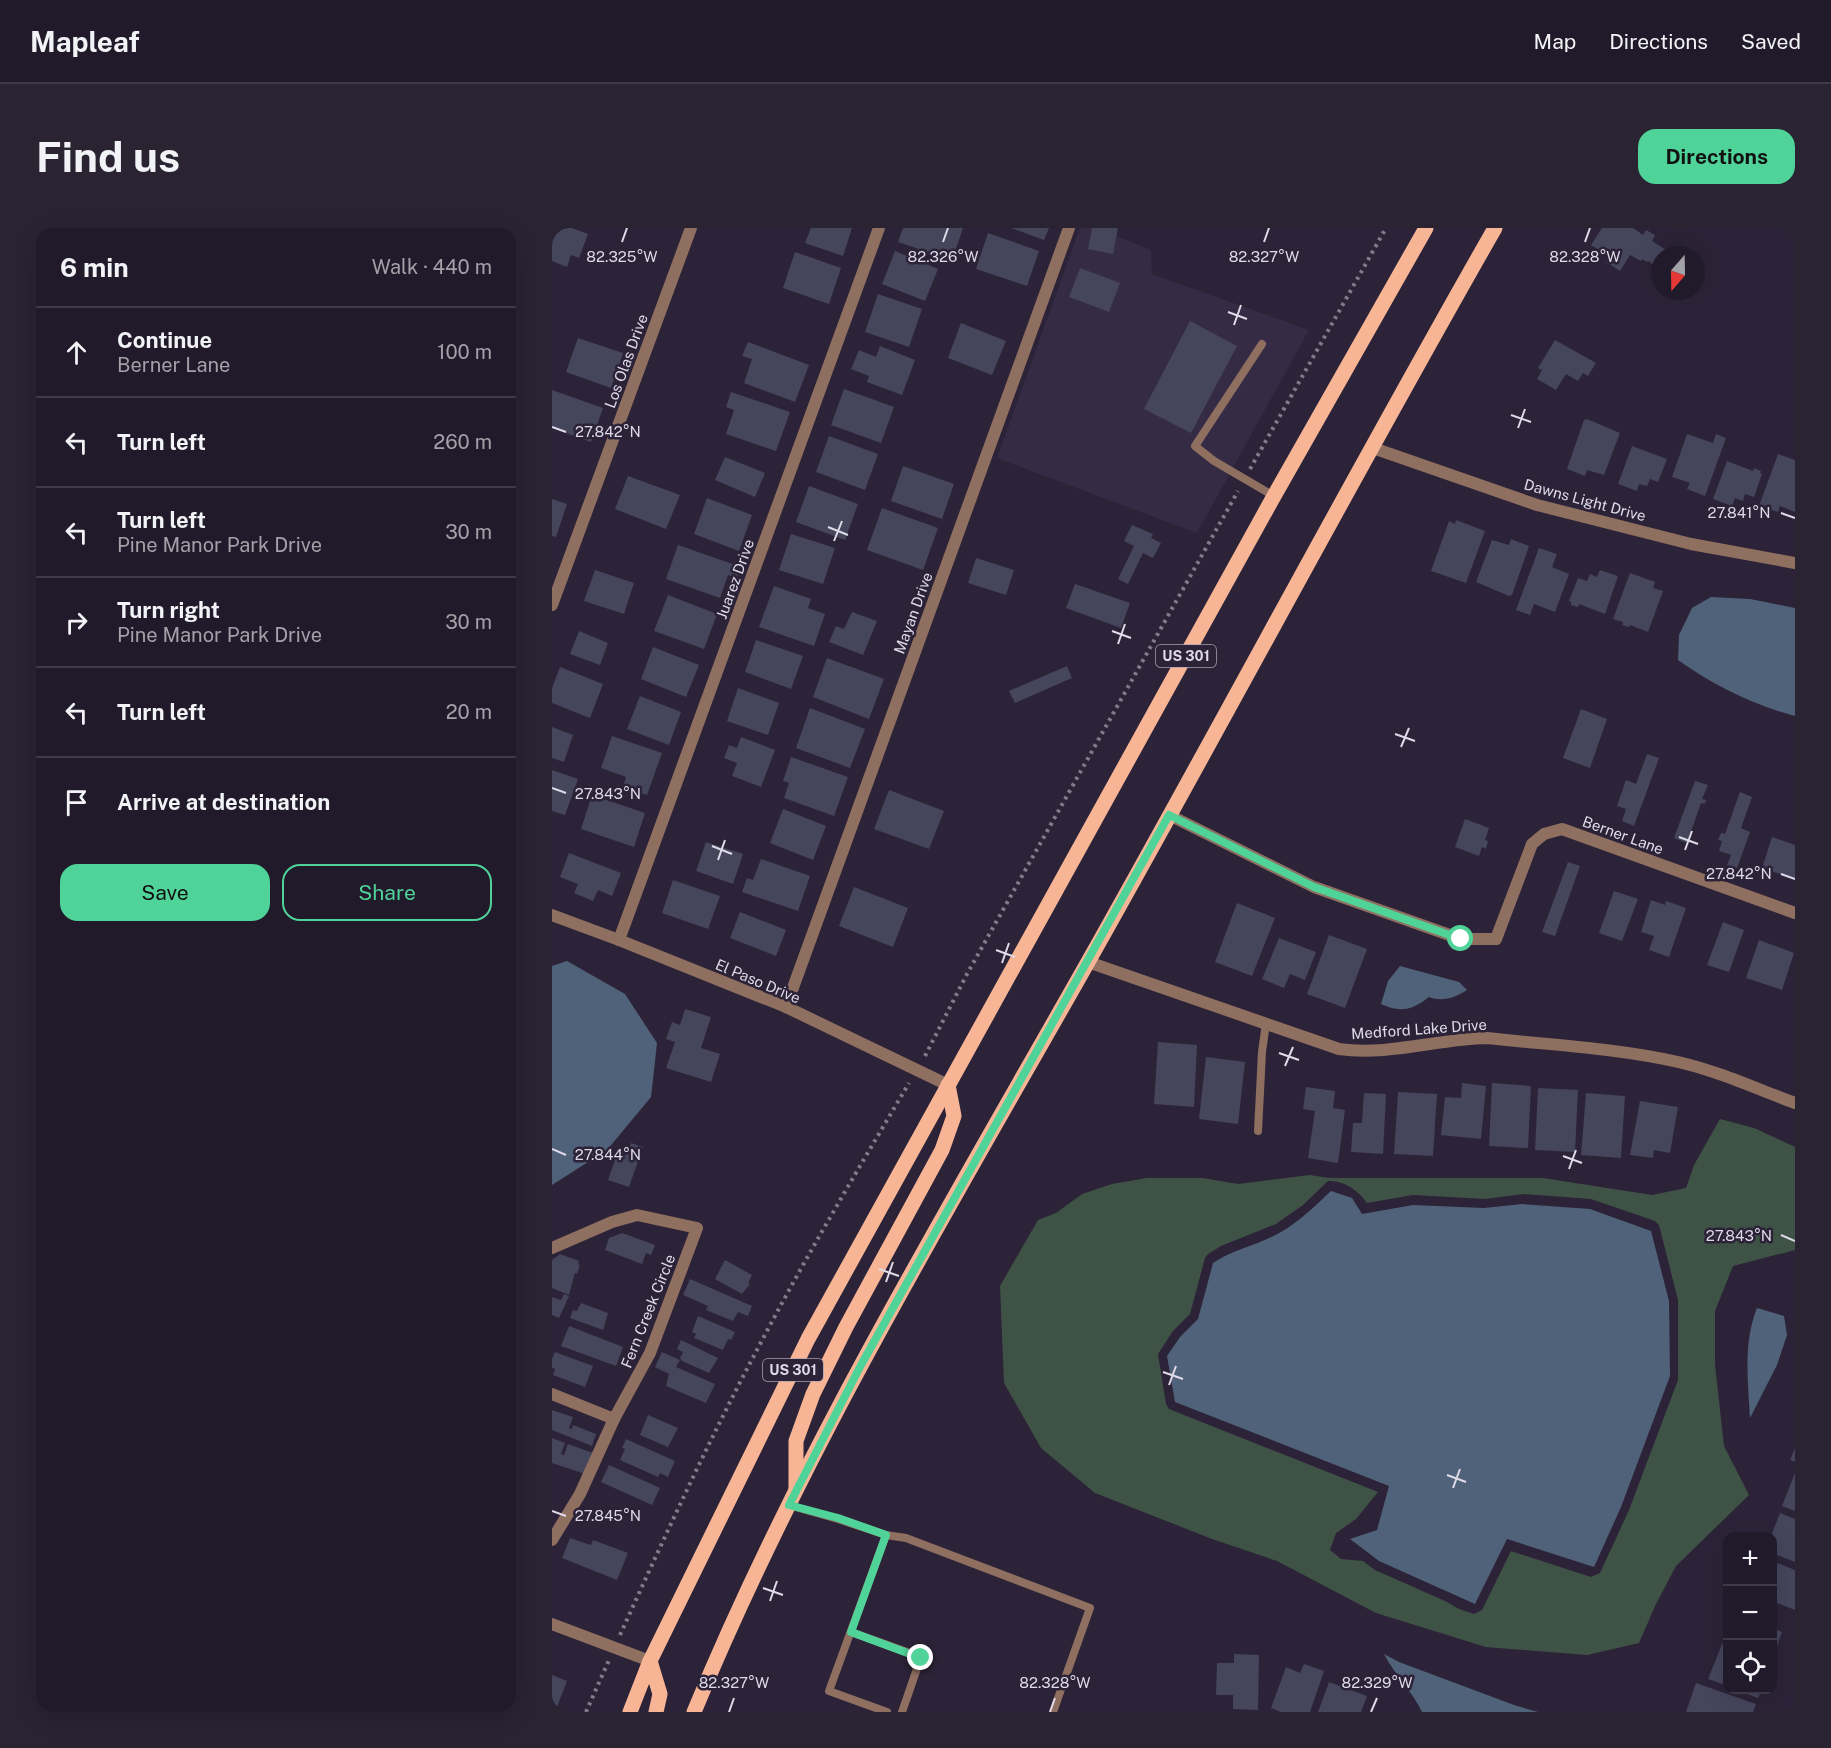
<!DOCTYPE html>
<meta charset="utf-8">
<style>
:root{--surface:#211a2a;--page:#292332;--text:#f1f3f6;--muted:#a2a1a8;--line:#3e3847;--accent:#4fd399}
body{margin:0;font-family:"Public Sans",sans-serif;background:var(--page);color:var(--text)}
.controls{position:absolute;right:18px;bottom:18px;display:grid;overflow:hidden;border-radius:12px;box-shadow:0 6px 24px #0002}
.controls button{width:54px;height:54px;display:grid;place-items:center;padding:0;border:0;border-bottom:2px solid var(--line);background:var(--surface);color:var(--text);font:30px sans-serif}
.compass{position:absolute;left:1099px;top:18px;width:54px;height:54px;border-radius:50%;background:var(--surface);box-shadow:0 6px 24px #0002;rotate:200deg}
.stop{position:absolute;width:18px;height:18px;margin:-14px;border:4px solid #4fd399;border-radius:50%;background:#fff}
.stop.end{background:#4fd399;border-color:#fff;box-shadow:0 2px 6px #0008}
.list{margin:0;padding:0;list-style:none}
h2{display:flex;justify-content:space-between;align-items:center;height:78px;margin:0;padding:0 24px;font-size:26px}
h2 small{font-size:20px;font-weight:400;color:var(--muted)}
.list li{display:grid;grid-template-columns:39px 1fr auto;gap:18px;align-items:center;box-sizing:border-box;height:90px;padding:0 24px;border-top:2px solid var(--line)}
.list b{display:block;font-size:22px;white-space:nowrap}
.list p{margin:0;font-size:20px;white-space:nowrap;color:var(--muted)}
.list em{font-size:20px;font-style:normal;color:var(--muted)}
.actions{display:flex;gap:12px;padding:18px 24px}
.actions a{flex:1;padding:14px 0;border:2px solid var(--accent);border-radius:18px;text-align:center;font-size:21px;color:var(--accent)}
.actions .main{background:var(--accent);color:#111}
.icon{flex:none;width:33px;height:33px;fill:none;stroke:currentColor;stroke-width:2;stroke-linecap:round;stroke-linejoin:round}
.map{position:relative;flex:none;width:1243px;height:1484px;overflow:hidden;border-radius:18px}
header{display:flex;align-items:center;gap:36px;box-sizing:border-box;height:84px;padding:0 30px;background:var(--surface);border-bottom:2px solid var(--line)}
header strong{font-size:28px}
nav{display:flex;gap:33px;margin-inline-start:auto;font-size:21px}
.intro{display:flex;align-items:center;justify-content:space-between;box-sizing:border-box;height:144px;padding:0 36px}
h1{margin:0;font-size:42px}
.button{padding:15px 27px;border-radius:18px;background:var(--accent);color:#111;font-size:21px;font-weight:700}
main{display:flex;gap:36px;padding:0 36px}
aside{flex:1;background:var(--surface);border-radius:18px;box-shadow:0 6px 24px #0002}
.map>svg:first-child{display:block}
.built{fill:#352b45}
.green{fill:#3e5345;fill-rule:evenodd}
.water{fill:#506279}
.building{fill:#45455c}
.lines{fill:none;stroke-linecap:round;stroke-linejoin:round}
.path{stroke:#827b8c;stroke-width:4;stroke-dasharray:3 4.5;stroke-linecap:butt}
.lane{stroke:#8f6f60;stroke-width:8}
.street{stroke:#8f6f60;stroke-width:12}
.primary{stroke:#f7b595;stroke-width:15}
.route{stroke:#4fd399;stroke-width:8}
.ticks{fill:none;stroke:#dfdae8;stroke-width:2}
.labels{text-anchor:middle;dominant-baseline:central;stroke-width:5;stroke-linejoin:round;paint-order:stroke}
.shield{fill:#2c2338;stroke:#a9a3b3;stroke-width:1.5}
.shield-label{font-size:14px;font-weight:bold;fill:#dfdae8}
.street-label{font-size:15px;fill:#dfdae8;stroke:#2c2338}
.ticks-label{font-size:15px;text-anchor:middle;fill:#dfdae8;stroke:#2c2338;stroke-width:5;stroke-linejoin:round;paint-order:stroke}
</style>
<header>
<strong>Mapleaf</strong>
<nav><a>Map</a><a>Directions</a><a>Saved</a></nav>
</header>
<div class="intro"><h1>Find us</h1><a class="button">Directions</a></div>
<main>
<aside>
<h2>6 min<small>Walk · 440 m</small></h2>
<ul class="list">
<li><svg class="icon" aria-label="ahead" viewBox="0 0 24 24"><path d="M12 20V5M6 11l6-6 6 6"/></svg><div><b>Continue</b><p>Berner Lane</p></div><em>100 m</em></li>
<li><svg class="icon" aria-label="left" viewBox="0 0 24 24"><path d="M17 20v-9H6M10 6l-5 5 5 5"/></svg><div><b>Turn left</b></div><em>260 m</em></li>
<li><svg class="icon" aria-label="left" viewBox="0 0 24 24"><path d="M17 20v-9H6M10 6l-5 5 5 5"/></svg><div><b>Turn left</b><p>Pine Manor Park Drive</p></div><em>30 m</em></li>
<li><svg class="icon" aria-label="right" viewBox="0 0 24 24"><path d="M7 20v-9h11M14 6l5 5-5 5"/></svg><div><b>Turn right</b><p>Pine Manor Park Drive</p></div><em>30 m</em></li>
<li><svg class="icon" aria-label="left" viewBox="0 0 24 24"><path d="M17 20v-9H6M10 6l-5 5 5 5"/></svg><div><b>Turn left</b></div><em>20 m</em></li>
<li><svg class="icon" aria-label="arrive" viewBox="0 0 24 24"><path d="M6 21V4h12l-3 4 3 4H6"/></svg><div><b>Arrive at destination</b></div></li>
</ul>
<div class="actions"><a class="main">Save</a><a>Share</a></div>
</aside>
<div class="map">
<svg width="1243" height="1484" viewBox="0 0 1243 1484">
<rect width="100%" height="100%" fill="#2c2338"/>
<path class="built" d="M528 0H545L599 22 600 46 757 102 645 305 445 230Z"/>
<path class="green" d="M1168 891 1202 900 1243 919V1022L1181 1038 1163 1083V1137L1172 1218 1197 1267 1124 1338 1104 1376 1087 1415 1035 1427 934 1419 824 1385 725 1333 660 1311 543 1265 489 1220 452 1155 448 1058 486 992 504 985 530 966 560 956 595 950H651L686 956 758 947 777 950H991L1100 967 1134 960 1142 937ZM776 953C792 952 806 962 815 975L861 967 933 971 972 966 1039 971 1103 993 1107 997 1126 1072V1152L1077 1282 1048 1345 1039 1349 959 1323 930 1382 922 1386 907 1381 893 1373 823 1342 811 1333 789 1331 778 1322 784 1305 804 1291 826 1264 617 1181 614 1176 606 1126 621 1103 638 1086 653 1030 656 1026 669 1018 724 996 751 977Z"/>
<g class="water">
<path d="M1159 369 1198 371 1243 380V488C1201 477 1161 457 1126 432L1127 407 1140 380Z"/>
<path d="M15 733 73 766 105 815 99 869 55 922 0 957V738Z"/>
<path d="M848 738 907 754 915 762C903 770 890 774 877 769 861 782 848 785 829 776L836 753Z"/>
<path d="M779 963 800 970 810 986 861 977 932 980 970 976 1038 981 1099 1003 1117 1073 1118 1148 1069 1279 1042 1339 955 1311 923 1376 827 1333 798 1311 825 1302 837 1258 623 1174 615 1128 628 1109 646 1091 661 1035C682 1021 707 1017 729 1004 748 993 763 978 779 963Z"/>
<path d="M1205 1080 1232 1088 1235 1107 1225 1137 1198 1190C1196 1153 1191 1115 1205 1080Z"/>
<path d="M832 1426 847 1434 962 1477 986 1484H870C860 1463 843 1447 832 1426Z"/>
</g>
<g class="building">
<path d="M0 0H20L36 6 27 30 19 27 15 39 0 33Z"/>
<path d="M259 0H300L291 28 253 15Z"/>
<path d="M351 0H411L400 32 346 14Z"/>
<path d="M459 0H497L492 12Z"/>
<path d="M540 0H566L561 26 536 21Z"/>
<path d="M1050 0H1081L1091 7 1094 2 1103 7 1100 13 1122 27H1108V41L1096 33 1095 34 1090 31 1089 33 1078 27 1068 43 1054 34 1058 28 1039 17Z"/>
<path d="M436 5 487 23 475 58 424 41Z"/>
<path d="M343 23 386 41 373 73 330 56Z"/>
<path d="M243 24 289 40 277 76 231 60Z"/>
<path d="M528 40 568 55 557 84 517 69Z"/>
<path d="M326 66 370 81 357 119 313 104Z"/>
<path d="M638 93 685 118 639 205 592 181Z"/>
<path d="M409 95 454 113 440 147 396 130Z"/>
<path d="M26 110 71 125 59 160 14 144Z"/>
<path d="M1003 112 1044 135 1036 148 1031 145 1026 153 1014 146 1004 162 985 151 990 142 986 140Z"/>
<path d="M196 114 257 137 243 174 192 155 200 131 190 128Z"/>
<path d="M328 118 363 132 350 167 315 154 317 148 299 141 307 122 324 129Z"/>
<path d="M292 161 342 179 329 215 279 197Z"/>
<path d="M0 162 51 180 39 214 0 200Z"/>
<path d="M179 164 238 184 224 223 174 206 182 182 174 179Z"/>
<path d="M1035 191 1068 205 1052 247 1035 242 1033 248 1015 241 1032 192Z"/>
<path d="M1135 206 1161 215 1164 206 1174 210 1153 268 1135 261 1138 255 1120 249Z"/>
<path d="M277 208 326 226 313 262 264 244Z"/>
<path d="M1080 218 1115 231 1106 254 1098 251 1095 258 1087 256 1085 263 1066 256Z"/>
<path d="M1226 226 1243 232V284L1228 278 1226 284 1207 278Z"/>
<path d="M173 229 213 245 203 269 163 252Z"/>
<path d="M1175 233 1201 243 1202 240 1209 243 1208 245 1210 246 1202 269 1193 266 1191 273 1183 270 1180 278 1161 271Z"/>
<path d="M351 238 402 256 390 291 339 273Z"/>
<path d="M76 248 128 267 114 301 63 281Z"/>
<path d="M257 258 306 276 293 312 244 294Z"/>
<path d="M155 270 200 287 187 323 142 306Z"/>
<path d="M0 271 15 276 4 309 0 308Z"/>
<path d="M330 280 386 300 371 342 315 322Z"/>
<path d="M904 292 933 303 914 355 879 343 897 293 903 296Z"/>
<path d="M580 297 601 306 599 310 609 315 601 330 591 325 576 356 566 351 582 318 572 313Z"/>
<path d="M239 306 283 320 271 356 227 342Z"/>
<path d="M959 311 977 318 960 367 957 368 924 354 940 312 957 317Z"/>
<path d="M126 317 189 339 185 350 176 347 168 370 114 351Z"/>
<path d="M987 320 1005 326 1000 339 1017 346 1003 384 982 376 978 387 964 382Z"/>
<path d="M424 330 462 342 454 367 416 355Z"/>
<path d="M43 342 82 355 72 386 32 373Z"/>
<path d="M1048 342 1066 348 1053 386 1027 376 1026 379 1019 377V374L1017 373 1026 350 1035 353 1038 346 1045 349Z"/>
<path d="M1078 345 1103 354 1101 360 1111 363 1096 404 1078 397 1077 399 1070 397 1071 394 1061 391Z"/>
<path d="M523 356 578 375 569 400 514 380Z"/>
<path d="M222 358 259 371 256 380 273 386 262 418 207 399Z"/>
<path d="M116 367 165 386 152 421 102 403Z"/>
<path d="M300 384 325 393 311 427 277 414 284 398 292 401Z"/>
<path d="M27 403 56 415 48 437 18 426Z"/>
<path d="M204 412 251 428 239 461 193 444Z"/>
<path d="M101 419 147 437 134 469 89 451Z"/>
<path d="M275 430 332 451 317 491 261 469Z"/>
<path d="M515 438 520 450 463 475 457 463Z"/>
<path d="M8 439 51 456 38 490 0 475V460Z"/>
<path d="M186 460 227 475 216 507 175 493Z"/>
<path d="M88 468 129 484 117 517 75 501Z"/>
<path d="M258 480 313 501 298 540 244 520Z"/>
<path d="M1029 481 1055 491 1038 540 1011 530Z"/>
<path d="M0 499 21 507 12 534 0 530Z"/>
<path d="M60 508 110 525 95 567 71 559 74 549 49 540Z"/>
<path d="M189 509 223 522 209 559 180 548 185 535 172 530 177 517 185 520Z"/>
<path d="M1095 526 1107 530 1082 598 1070 593 1074 581 1065 578 1074 552 1084 556Z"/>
<path d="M239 529 296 549 282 588 232 570 237 555 231 553Z"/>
<path d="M0 542 26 551 13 587 0 583Z"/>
<path d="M1143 553 1156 557 1150 571 1154 572 1153 576 1149 575 1135 615 1122 610Z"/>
<path d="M337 562 392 583 377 621 322 601Z"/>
<path d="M1188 564 1200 569 1189 600 1198 604 1185 640 1175 637 1179 627 1167 623 1170 613 1166 612 1169 605 1173 606Z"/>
<path d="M40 567 93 585 82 619 29 601Z"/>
<path d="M231 581 274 598 261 632 218 615Z"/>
<path d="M913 591 937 600 933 612 936 613 934 621 930 619 927 628 903 619Z"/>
<path d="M1220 609 1243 617V651L1210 640Z"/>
<path d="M154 614 191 626 181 656 144 643Z"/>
<path d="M17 625 69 645 60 668 46 662 41 673 22 665 26 656 8 649Z"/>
<path d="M209 631 258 648 246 683 190 664 195 650 201 652Z"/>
<path d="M1016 634 1028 638 1003 708 990 704Z"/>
<path d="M121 652 168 668 156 701 110 685Z"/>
<path d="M302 659 356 680 341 719 287 698Z"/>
<path d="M1062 663 1086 671 1070 713 1047 705Z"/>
<path d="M1099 672 1113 677 1114 673 1134 680 1117 729 1097 722 1102 708 1089 704Z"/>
<path d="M685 675 723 690 700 748 663 734Z"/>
<path d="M188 684 234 702 224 728 178 710Z"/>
<path d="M1171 694 1192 702 1177 744 1155 737Z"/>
<path d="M777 707 815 721 793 780 755 766Z"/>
<path d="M727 710 764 724 753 752 738 746 732 760 710 751Z"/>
<path d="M1207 712 1242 725 1230 762 1194 750Z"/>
<path d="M133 781 159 789 149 820 168 826 159 854 114 840 123 814 114 811 120 794 128 797Z"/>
<path d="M606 814 645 817 642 879 602 876Z"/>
<path d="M654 829 693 834 686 896 647 891Z"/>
<path d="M910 855 934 858 929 911 889 907 893 869 909 870Z"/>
<path d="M940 855 979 858 976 920 937 918Z"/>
<path d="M754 859 783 863 781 880 793 882 786 935 756 930 763 883 751 881Z"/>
<path d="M986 860 1026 862 1023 924 983 922Z"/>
<path d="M846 864 885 866 881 928 842 926Z"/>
<path d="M812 865 834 866 831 926 799 924 801 895H810Z"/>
<path d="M1034 865 1073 868 1069 930 1029 927Z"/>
<path d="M1088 873 1126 879 1118 925 1102 922 1101 930 1078 927Z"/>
<path d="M79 915 91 919 77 959 56 952 66 924 75 927Z"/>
<path d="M70 1005 103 1017 99 1027 94 1025 90 1036 53 1022 57 1010Z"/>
<path d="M8 1026 27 1033 26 1036 28 1037 25 1046 23 1045 22 1048 17 1067 0 1060V1032Z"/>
<path d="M173 1032 200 1047 196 1055 198 1056 190 1066 163 1051Z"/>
<path d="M138 1051 200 1078 196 1088 186 1084 181 1093 154 1082 156 1078 131 1067Z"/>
<path d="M12 1066 17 1068 7 1090 0 1087V1069L9 1072Z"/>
<path d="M29 1075 56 1085 51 1102 18 1090 21 1082 25 1083Z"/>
<path d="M146 1088 183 1104 179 1112 176 1111 171 1122 142 1110 144 1106 140 1104Z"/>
<path d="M17 1098 71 1119 64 1138 9 1118Z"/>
<path d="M129 1112 166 1130 157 1145 130 1133 128 1130 131 1124 125 1121Z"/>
<path d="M3 1124 41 1138 33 1159 1 1147 3 1141 0 1140V1131Z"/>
<path d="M110 1124 128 1132 124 1139 163 1156 154 1175 114 1158 117 1146 103 1139Z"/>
<path d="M0 1182 21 1189 17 1200 20 1201 21 1197 44 1206 40 1218 0 1202Z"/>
<path d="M96 1187 126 1200 116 1219 88 1207Z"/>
<path d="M0 1210 13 1215 9 1226 12 1227 16 1216 41 1225 33 1246 0 1235Z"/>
<path d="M74 1211 123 1233 116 1249 108 1245 106 1249 68 1232 73 1221 70 1220Z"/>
<path d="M1243 1220V1234L1238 1232Z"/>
<path d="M57 1237 108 1260 100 1277 49 1254Z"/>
<path d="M1243 1245V1283L1230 1278Z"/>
<path d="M1228 1285 1243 1291V1334L1220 1325V1308H1219Z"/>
<path d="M18 1310 39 1317 41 1312 76 1325 65 1352 10 1330Z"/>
<path d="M1220 1333 1243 1342V1382L1220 1373Z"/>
<path d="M1220 1400 1230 1404 1221 1429H1220Z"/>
<path d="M1171 1414 1176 1416V1458L1156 1451Z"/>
<path d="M682 1426 707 1427 706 1482 681 1481V1467H664L665 1435H682Z"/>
<path d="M752 1436 772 1443 758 1484H729L719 1480 734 1439 748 1445Z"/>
<path d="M0 1447 15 1453 3 1484 0 1483Z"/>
<path d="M777 1454 815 1468 809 1484H766Z"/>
<path d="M1144 1455 1204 1476 1201 1484H1134Z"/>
<path d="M1184 1462H1210L1206 1470Z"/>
</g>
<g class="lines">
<g class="path">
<path d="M698 241 834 0"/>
<path d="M373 828 415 746 686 263"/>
<path d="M68 1407C112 1310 156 1214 206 1120 253 1030 305 943 357 855"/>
<path d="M34 1484 57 1432"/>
</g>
<g class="lane">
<path d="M710 116 643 218 662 233 722 268"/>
<path d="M706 903 710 824 714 795"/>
<path d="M236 1277 286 1291 334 1307 277 1463 335 1484"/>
<path d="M334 1307 354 1310 538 1380 501 1484"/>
<path d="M299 1404 369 1429 350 1484"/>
</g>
<g class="street">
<path d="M821 220 985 277 1139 316 1243 335"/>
<path d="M0 377 139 0"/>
<path d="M617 587 762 659 909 711H944L980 616 992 606 1010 601 1243 685"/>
<path d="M0 687 67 712 234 779 396 857"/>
<path d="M67 712 327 0"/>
<path d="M536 734 787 821C836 828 886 811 935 810 998 817 1064 820 1126 834 1166 843 1205 861 1243 875"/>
<path d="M234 779 517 0"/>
<path d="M0 1020 60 994 85 987 145 1000 98 1125 62 1191 28 1266 0 1312"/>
<path d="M0 1166 62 1191"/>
<path d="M0 1396 98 1433"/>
</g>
<g class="primary">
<path d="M244 1260V1213L261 1166 294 1099 390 922 402 888 396 857"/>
<path d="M98 1433 108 1466 104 1484"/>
<path d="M78 1484 98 1433 256 1111 722 268 874 0"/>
<path d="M142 1484C250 1223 397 980 536 734 673 491 804 243 943 0"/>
</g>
</g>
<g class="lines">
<path class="route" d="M369 1430 299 1404 334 1307 286 1290 237 1277 309 1137 617 587 762 659 909 711"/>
</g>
<path class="ticks" d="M70 14 75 0M391 14 396 0M712 14 717 0M1033 14 1038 0M676 84 695 91M682 97 689 77M959 187 979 194M0 199 14 204M966 200 973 181M1229 285 1243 290M276 299 296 307M282 313 290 293M560 403 579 410M566 416 573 396M843 506 863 513M849 519 857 500M0 560 14 565M1127 609 1146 616M160 618 180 626M1133 622 1140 603M166 632 173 612M1229 646 1243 651M444 722 463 729M450 735 457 715M727 825 747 832M733 838 741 819M0 921 14 927M1011 928 1030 935M1017 941 1024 922M1229 1007 1243 1013M327 1041 347 1048M334 1054 341 1034M611 1144 631 1151M617 1157 624 1138M895 1247 914 1254M901 1260 908 1241M0 1283 14 1288M211 1360 231 1367M218 1373 225 1353M177 1484 182 1470M498 1484 503 1470M819 1484 825 1470"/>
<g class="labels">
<g class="shield">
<rect x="604" y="417" width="60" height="22" rx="4.5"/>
<rect x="211" y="1131" width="60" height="22" rx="4.5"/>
</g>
<g class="shield-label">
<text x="634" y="428">US 301</text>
<text x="241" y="1142">US 301</text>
</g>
<g class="street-label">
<text transform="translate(74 133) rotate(-70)">Los Olas Drive</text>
<text transform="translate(1033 272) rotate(15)">Dawns Light Drive</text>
<text transform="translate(183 351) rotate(-70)">Juarez Drive</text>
<text transform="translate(361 385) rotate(-70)">Mayan Drive</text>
<text transform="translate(1071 607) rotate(20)">Berner Lane</text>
<text transform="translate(206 753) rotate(23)">El Paso Drive</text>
<text transform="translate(867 801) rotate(-4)">Medford Lake Drive</text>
<text transform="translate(96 1083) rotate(-68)">Fern Creek Circle</text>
</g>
</g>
<g class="ticks-label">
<text x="70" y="34">82.325°W</text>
<text x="391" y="34">82.326°W</text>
<text x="712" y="34">82.327°W</text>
<text x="1033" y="34">82.328°W</text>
<text x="56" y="209">27.842°N</text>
<text x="1187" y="290">27.841°N</text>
<text x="56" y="571">27.843°N</text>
<text x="1187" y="651">27.842°N</text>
<text x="56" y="932">27.844°N</text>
<text x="1187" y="1013">27.843°N</text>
<text x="56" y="1293">27.845°N</text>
<text x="182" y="1460">82.327°W</text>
<text x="503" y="1460">82.328°W</text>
<text x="825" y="1460">82.329°W</text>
</g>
</svg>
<div class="controls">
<button>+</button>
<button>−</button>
<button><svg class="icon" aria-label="locate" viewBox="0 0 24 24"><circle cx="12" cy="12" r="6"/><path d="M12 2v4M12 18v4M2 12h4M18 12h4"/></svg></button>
</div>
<svg class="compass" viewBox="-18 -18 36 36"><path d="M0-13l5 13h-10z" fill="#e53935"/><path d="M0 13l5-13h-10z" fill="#a2a1a8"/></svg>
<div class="stop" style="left:909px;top:711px"></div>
<div class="stop end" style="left:369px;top:1430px"></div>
</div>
</main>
